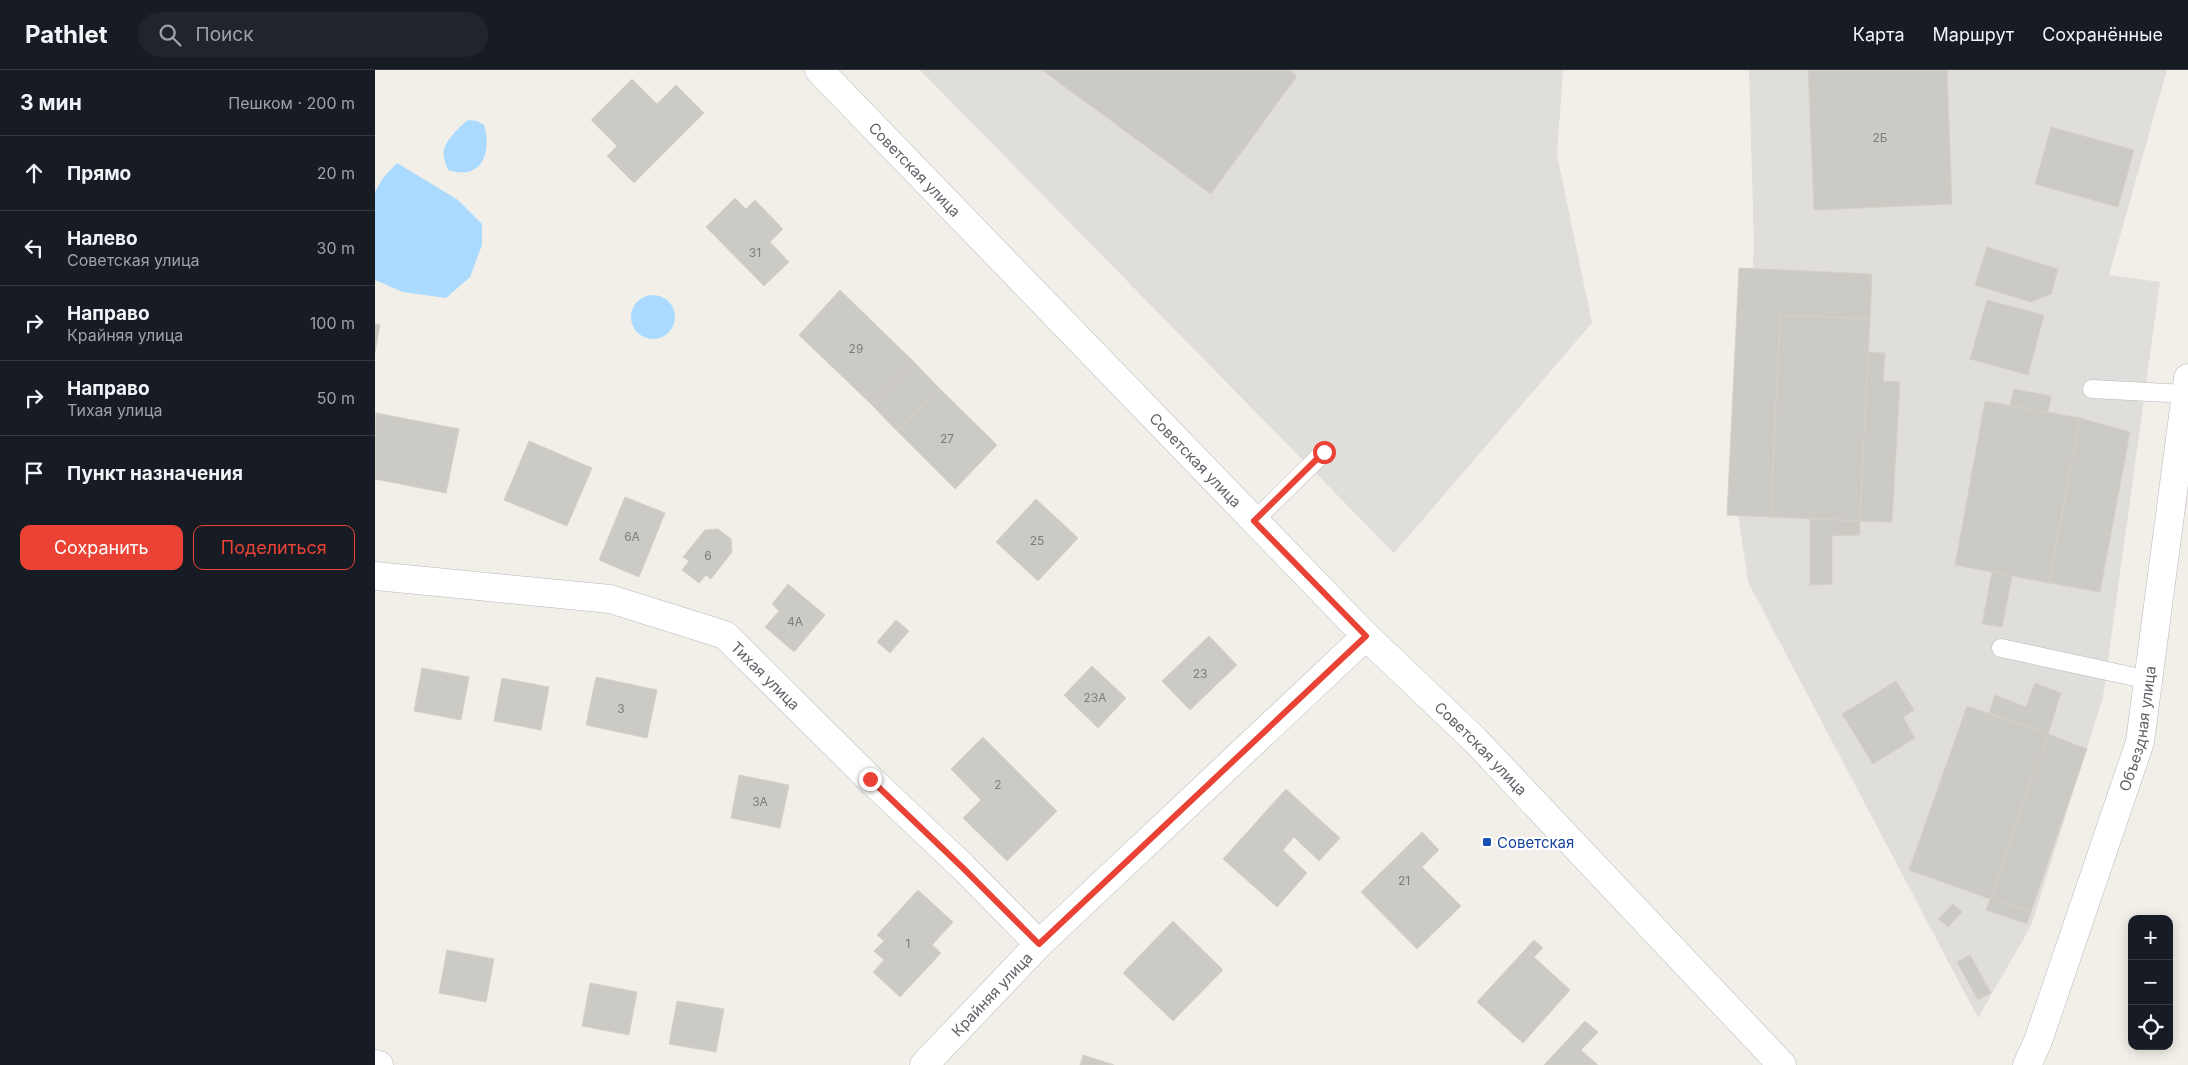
<!DOCTYPE html>
<html lang="ru">
<meta charset="utf-8">
<style>
:root{--surface:#171b24;--page:#20242c;--text:#f1f3f6;--muted:#9ea1a6;--line:#363941;--accent:#ea4335}
body{margin:0;font-family:Inter,sans-serif;background:var(--page);color:var(--text)}
.controls{position:absolute;right:15px;bottom:15px;display:grid;overflow:hidden;border-radius:10px;box-shadow:0 2px 12px #0003}
.controls button{width:45px;height:45px;display:grid;place-items:center;padding:0;border:0;border-bottom:1px solid var(--line);background:var(--surface);color:var(--text);font:25px sans-serif}
.stop{position:absolute;width:15px;height:15px;margin:-11px;border:4px solid #ea4335;border-radius:50%;background:#fff}
.stop.end{background:#ea4335;border-color:#fff;box-shadow:0 1px 5px #0008}
.list{margin:0;padding:0;list-style:none}
h2{display:flex;justify-content:space-between;align-items:center;height:65px;margin:0;padding:0 20px;font-size:21px}
h2 small{font-size:16px;font-weight:400;color:var(--muted)}
.list li{display:grid;grid-template-columns:32px 1fr auto;gap:15px;align-items:center;box-sizing:border-box;height:75px;padding:0 20px;border-top:1px solid var(--line)}
.list b{display:block;font-size:19px;white-space:nowrap}
.list p{margin:0;font-size:16px;white-space:nowrap;color:var(--muted)}
.list em{font-size:16px;font-style:normal;color:var(--muted)}
.actions{display:flex;gap:10px;padding:15px 20px}
.actions a{flex:1;padding:11px 0;border:1px solid var(--accent);border-radius:10px;text-align:center;font-size:18px;color:var(--accent)}
.actions .main{background:var(--accent);color:#fff}
.icon{flex:none;width:28px;height:28px;fill:none;stroke:currentColor;stroke-width:2;stroke-linecap:round;stroke-linejoin:round}
.map{position:relative;flex:none;width:1813px;height:995px;overflow:hidden}
header{display:flex;align-items:center;gap:30px;box-sizing:border-box;height:70px;padding:0 25px;background:var(--surface);border-bottom:1px solid var(--line)}
header strong{font-size:24px}
nav{display:flex;gap:28px;margin-inline-start:auto;font-size:18px}
.search{width:350px;height:45px;background:var(--page);display:flex;align-items:center;gap:12px;box-sizing:border-box;padding:0 18px;border-radius:28px;color:var(--muted);font-size:19px}
main{display:flex}
aside{flex:1;background:var(--surface)}
.map>svg:first-child{display:block}
.industrial{fill:#e0deda}
.water{fill:#aadaff}
.building{fill:#cccac5;stroke:#d6d1c6}
.lines{fill:none;stroke-linecap:round;stroke-linejoin:round}
.lane-casing{stroke:#b5b8bc;stroke-width:19}
.street-casing{stroke:#b5b8bc;stroke-width:29}
.secondary-casing{stroke:#b6babf;stroke-width:29}
.lane{stroke:#fff;stroke-width:18}
.street{stroke:#fff;stroke-width:28}
.secondary{stroke:#fff;stroke-width:28}
.route{stroke:#ea4335;stroke-width:6}
.transit-dot{fill:#1a4fb4;stroke:#fff;stroke-width:2}
.labels{text-anchor:middle;dominant-baseline:central;stroke-width:4.5;stroke-linejoin:round;paint-order:stroke}
.number-label{font-size:12px;fill:#7a7d7f}
.street-label{font-size:15px;fill:#5f6368;stroke:#fff}
.transit-label{font-size:15px;fill:#164399;stroke:#fff;text-anchor:start}
</style>
<header>
<strong>Pathlet</strong>
<div class="search"><svg class="icon" aria-label="search" viewBox="0 0 24 24"><circle cx="10" cy="10" r="6"/><path d="M15 15l6 6"/></svg>Поиск</div>
<nav><a>Карта</a><a>Маршрут</a><a>Сохранённые</a></nav>
</header>
<main>
<aside>
<h2>3 мин<small>Пешком · 200 m</small></h2>
<ul class="list">
<li><svg class="icon" aria-label="ahead" viewBox="0 0 24 24"><path d="M12 20V5M6 11l6-6 6 6"/></svg><div><b>Прямо</b></div><em>20 m</em></li>
<li><svg class="icon" aria-label="left" viewBox="0 0 24 24"><path d="M17 20v-9H6M10 6l-5 5 5 5"/></svg><div><b>Налево</b><p>Советская улица</p></div><em>30 m</em></li>
<li><svg class="icon" aria-label="right" viewBox="0 0 24 24"><path d="M7 20v-9h11M14 6l5 5-5 5"/></svg><div><b>Направо</b><p>Крайняя улица</p></div><em>100 m</em></li>
<li><svg class="icon" aria-label="right" viewBox="0 0 24 24"><path d="M7 20v-9h11M14 6l5 5-5 5"/></svg><div><b>Направо</b><p>Тихая улица</p></div><em>50 m</em></li>
<li><svg class="icon" aria-label="arrive" viewBox="0 0 24 24"><path d="M6 21V4h12l-3 4 3 4H6"/></svg><div><b>Пункт назначения</b></div></li>
</ul>
<div class="actions"><a class="main">Сохранить</a><a>Поделиться</a></div>
</aside>
<div class="map">
<svg width="1813" height="995" viewBox="0 0 1813 995">
<rect width="100%" height="100%" fill="#f1efe8"/>
<g class="industrial">
<path d="M545 0H1188L1182 85 1217 253 1019 483Z"/>
<path d="M1374 0H1792L1734 205 1785 212 1728 627 1656 856 1603 948 1373 512 1362 436 1379 178Z"/>
</g>
<g class="water">
<path d="M93 50 102 51 109 55C117 83 107 111 73 100 71 94 67 86 69 79 72 69 85 56 93 50Z"/>
<path d="M22 93 83 130 107 154V175L95 207 71 228 28 222 0 210V122L8 108Z"/>
<circle cx="278" cy="247" r="22"/>
</g>
<g class="building">
<path d="M667 0H914L922 6 836 124Z"/>
<path d="M1433 0H1572L1577 134 1439 140Z"/>
<path d="M257 9 282 34 301 15 329 43 259 113 232 86 242 76 216 50Z"/>
<path d="M1676 57 1759 80 1743 137 1660 114Z"/>
<path d="M360 128 371 139 380 130 408 159 395 172 414 192 389 216 331 157Z"/>
<path d="M1612 177 1683 199 1676 224 1656 232 1600 215Z"/>
<path d="M1364 198 1497 204 1495 249 1405 245 1396 447 1352 445Z"/>
<path d="M465 220 539 292 496 334 424 265Z"/>
<path d="M1612 230 1669 245 1653 305 1595 289Z"/>
<path d="M1405 245 1495 249 1485 451 1396 447Z"/>
<path d="M0 254 5 255 0 282Z"/>
<path d="M1493 282 1510 283 1508 311 1525 312 1517 452 1485 451Z"/>
<path d="M539 292 565 319 522 361 496 334Z"/>
<path d="M565 319 622 375 580 419 522 361Z"/>
<path d="M1639 319 1676 326 1673 343 1635 336Z"/>
<path d="M1610 331 1705 348 1674 513 1580 495Z"/>
<path d="M1 343 84 359 71 423 0 409Z"/>
<path d="M1705 348 1755 362 1725 522 1674 513Z"/>
<path d="M154 371 217 398 192 456 129 430Z"/>
<path d="M250 427 290 443 264 507 224 490Z"/>
<path d="M661 429 703 468 663 511 621 472Z"/>
<path d="M1435 449 1485 451V465L1457 466V514L1435 515Z"/>
<path d="M343 459 356 469 357 482 336 509 331 505 324 513 307 500 314 491 308 487 330 460Z"/>
<path d="M1617 502 1637 506 1627 557 1607 554Z"/>
<path d="M413 514 450 545 419 582 390 557 404 541 397 534Z"/>
<path d="M521 550 534 561 515 583 502 572Z"/>
<path d="M834 566 862 595 815 640 787 611Z"/>
<path d="M717 596 751 628 723 658 689 625Z"/>
<path d="M47 598 94 607 86 650 39 641Z"/>
<path d="M221 607 282 620 272 668 211 655Z"/>
<path d="M127 608 174 617 166 660 119 651Z"/>
<path d="M1521 611 1539 640 1528 647 1540 668 1498 694 1467 644Z"/>
<path d="M1660 613 1686 623 1673 664 1614 643 1620 625 1651 637Z"/>
<path d="M1592 636 1673 664 1615 829 1534 800Z"/>
<path d="M1673 664 1712 679 1656 842 1615 829Z"/>
<path d="M608 667 682 741 632 791 588 748 606 730 576 699Z"/>
<path d="M364 705 414 715 405 758 356 748Z"/>
<path d="M911 719 965 768 944 791 919 767 908 780 932 803 902 837 848 789Z"/>
<path d="M1047 762 1064 780 1047 797 1086 836 1042 879 986 822Z"/>
<path d="M543 820 578 852 557 875 566 883 525 927 498 902 509 890 499 881 509 871 502 865Z"/>
<path d="M1615 829 1656 842 1652 854 1611 840Z"/>
<path d="M1578 834 1587 842 1573 857 1563 849Z"/>
<path d="M798 851 848 900 798 951 748 903Z"/>
<path d="M1159 870 1168 878 1159 887 1195 920 1148 973 1102 932Z"/>
<path d="M72 880 119 889 111 932 64 923Z"/>
<path d="M1595 885 1616 923 1603 930 1582 892Z"/>
<path d="M215 913 262 922 254 965 207 956Z"/>
<path d="M302 931 349 939 341 982 294 974Z"/>
<path d="M1210 951 1223 962 1206 980 1223 995H1169Z"/>
<path d="M708 985 739 995H705Z"/>
</g>
<g class="lines">
<g class="lane-casing">
<g id="lane">
<path d="M1717 319 1811 324"/>
<path d="M879 451 949 382"/>
<path d="M1626 578 1774 610"/>
</g>
</g>
<g class="street-casing">
<g id="street">
<path id="s1" d="M0 506 235 529 350 565 495 709 588 797 664 874"/>
<path d="M0 994 4 995"/>
<path id="s2" d="M549 995 664 874 991 566"/>
<path id="s3" d="M1652 995 1663 971 1765 672 1813 308"/>
</g>
</g>
<g class="secondary-casing">
<g id="secondary">
<path id="s4" d="M444 0 991 566 1100 670 1407 995"/>
</g>
</g>
<use href="#lane" class="lane"/>
<use href="#street" class="street"/>
<use href="#secondary" class="secondary"/>
</g>
<g class="lines">
<path class="route" d="M495 709 588 798 664 874 991 566 879 451 949 382"/>
</g>
<rect class="transit-dot" x="1107" y="767" width="10" height="10" rx="2.5"/>
<g class="labels">
<g class="number-label">
<text x="1505" y="67">2Б</text>
<text x="380" y="182">31</text>
<text x="481" y="278">29</text>
<text x="572" y="368">27</text>
<text x="257" y="466">6А</text>
<text x="662" y="470">25</text>
<text x="333" y="485">6</text>
<text x="420" y="551">4А</text>
<text x="825" y="603">23</text>
<text x="720" y="627">23А</text>
<text x="246" y="638">3</text>
<text x="623" y="714">2</text>
<text x="385" y="731">3А</text>
<text x="1029" y="810">21</text>
<text x="533" y="873">1</text>
</g>
<g class="street-label">
<text stroke="none"><textPath href="#s4" startOffset="138">Советская улица</textPath></text>
<text stroke="none"><textPath href="#s4" startOffset="542">Советская улица</textPath></text>
<text stroke="none"><textPath href="#s1" startOffset="414">Тихая улица</textPath></text>
<text stroke="none"><textPath href="#s3" startOffset="355">Объездная улица</textPath></text>
<text stroke="none"><textPath href="#s4" startOffset="948">Советская улица</textPath></text>
<text stroke="none"><textPath href="#s2" startOffset="98">Крайняя улица</textPath></text>
</g>
<g class="transit-label">
<text x="1122" y="772">Советская</text>
</g>
</g>
</svg>
<div class="controls">
<button>+</button>
<button>−</button>
<button><svg class="icon" aria-label="locate" viewBox="0 0 24 24"><circle cx="12" cy="12" r="6"/><path d="M12 2v4M12 18v4M2 12h4M18 12h4"/></svg></button>
</div>
<div class="stop" style="left:949px;top:382px"></div>
<div class="stop end" style="left:495px;top:709px"></div>
</div>
</main>
